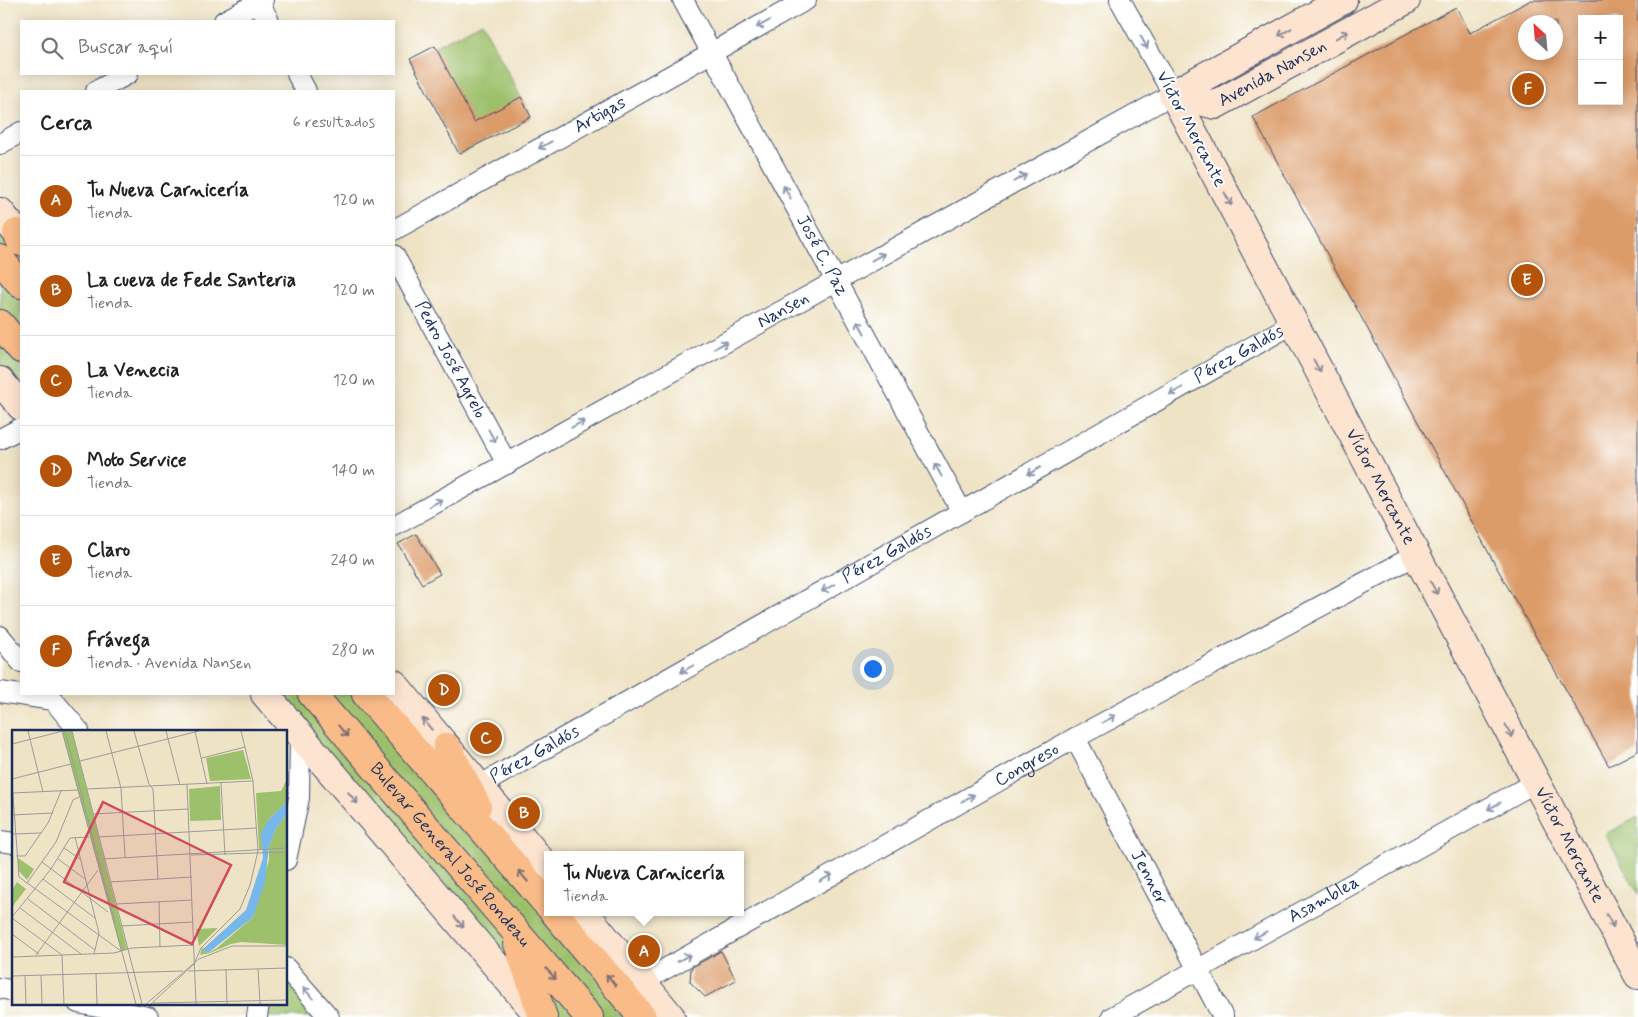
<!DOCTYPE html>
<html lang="es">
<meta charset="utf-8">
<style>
:root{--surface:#fff;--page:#f6f6f6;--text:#202124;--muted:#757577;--line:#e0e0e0;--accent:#b45309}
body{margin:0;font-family:Mynerve,sans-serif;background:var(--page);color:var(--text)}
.controls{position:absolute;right:15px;top:15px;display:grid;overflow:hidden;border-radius:0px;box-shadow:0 2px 12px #0003}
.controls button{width:45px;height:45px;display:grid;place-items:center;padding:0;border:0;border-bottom:1px solid var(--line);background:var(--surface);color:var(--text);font:25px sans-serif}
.compass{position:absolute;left:1518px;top:15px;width:45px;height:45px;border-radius:50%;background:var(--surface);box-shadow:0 2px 12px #0003;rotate:334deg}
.you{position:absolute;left:872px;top:668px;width:18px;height:18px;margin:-12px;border:4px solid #fff;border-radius:50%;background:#1a73e8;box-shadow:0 0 0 8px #1a73e833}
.badge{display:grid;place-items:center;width:32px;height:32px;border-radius:50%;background:var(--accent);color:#fff;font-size:16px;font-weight:700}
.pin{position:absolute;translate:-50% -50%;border:2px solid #fff;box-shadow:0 1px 5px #0006}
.popup{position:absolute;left:544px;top:851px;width:200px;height:65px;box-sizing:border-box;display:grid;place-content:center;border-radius:0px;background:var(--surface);filter:drop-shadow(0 1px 4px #0005);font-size:16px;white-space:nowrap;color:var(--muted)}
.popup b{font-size:19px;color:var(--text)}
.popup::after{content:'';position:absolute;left:50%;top:100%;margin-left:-10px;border:10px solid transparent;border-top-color:var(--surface)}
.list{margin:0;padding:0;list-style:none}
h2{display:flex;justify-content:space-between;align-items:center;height:65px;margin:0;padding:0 20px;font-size:21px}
h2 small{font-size:16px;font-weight:400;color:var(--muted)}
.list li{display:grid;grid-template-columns:32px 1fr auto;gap:15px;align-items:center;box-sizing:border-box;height:90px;padding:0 20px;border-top:1px solid var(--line)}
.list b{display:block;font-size:19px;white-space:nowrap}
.list p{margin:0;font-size:16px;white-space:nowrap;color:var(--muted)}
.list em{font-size:16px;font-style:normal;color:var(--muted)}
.icon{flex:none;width:28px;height:28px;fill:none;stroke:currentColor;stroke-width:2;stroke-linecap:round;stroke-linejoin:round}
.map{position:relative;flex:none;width:1638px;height:1017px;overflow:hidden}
.search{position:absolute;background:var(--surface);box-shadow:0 2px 12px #0003;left:20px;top:20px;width:375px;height:55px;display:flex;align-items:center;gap:12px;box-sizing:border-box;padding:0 18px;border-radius:0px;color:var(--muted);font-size:19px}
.panel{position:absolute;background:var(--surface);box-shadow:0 2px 12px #0003;left:20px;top:90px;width:375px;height:605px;border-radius:0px}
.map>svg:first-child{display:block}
.green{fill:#9cc06b;stroke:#5c7864}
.building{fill:#dc9c6b;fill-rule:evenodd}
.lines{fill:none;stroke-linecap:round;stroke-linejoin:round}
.street-casing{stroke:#3b4a6d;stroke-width:22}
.secondary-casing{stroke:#3b4a6d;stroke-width:30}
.primary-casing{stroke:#3b4a6d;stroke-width:30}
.street{stroke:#fff;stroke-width:20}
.secondary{stroke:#fde4d0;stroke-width:28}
.primary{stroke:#f9bc89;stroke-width:28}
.oneway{stroke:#8d97ae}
.oneway2{stroke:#8c8a97}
.oneway3{stroke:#7f6e71}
.labels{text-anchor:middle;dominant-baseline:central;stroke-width:4;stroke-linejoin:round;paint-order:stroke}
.street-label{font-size:18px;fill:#1b2f5e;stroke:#fff}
.inset-road{fill:none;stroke:#9a9b9c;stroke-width:1}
.view{fill:#d1495b;fill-opacity:0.15;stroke:#d1495b;stroke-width:2.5}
.inset-edge{fill:none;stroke:#1b2f5e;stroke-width:2.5}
</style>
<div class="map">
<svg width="1638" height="1017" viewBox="0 0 1638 1017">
<rect width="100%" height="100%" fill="#fff"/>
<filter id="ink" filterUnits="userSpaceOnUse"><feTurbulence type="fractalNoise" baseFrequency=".02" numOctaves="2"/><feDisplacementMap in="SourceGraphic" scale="10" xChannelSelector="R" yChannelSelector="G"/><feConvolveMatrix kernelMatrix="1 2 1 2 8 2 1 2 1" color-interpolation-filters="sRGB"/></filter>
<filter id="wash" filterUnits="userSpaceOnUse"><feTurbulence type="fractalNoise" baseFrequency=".0096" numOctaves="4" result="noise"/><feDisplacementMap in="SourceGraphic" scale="20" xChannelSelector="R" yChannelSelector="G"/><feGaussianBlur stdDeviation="1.12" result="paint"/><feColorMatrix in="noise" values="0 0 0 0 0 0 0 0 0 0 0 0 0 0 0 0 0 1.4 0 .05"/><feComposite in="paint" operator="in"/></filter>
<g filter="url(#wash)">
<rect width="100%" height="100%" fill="#efe3c5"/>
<g class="green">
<path d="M482 22 531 117 459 154 410 59Z"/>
<path d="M0 212 21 238V406L0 381Z"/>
<path d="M265 694H394L548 869V912L671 1017H540Z"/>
<path d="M1638 817V894L1605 834Z"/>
<path d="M286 980 320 1017H266L268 1003H286Z"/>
</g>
<g id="blocks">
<g class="building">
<path d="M1531 0H1638V751L1609 766 1497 568 1253 117 1456 7 1470 33ZM1582 19H1619V101H1582ZM1526 22H1556V52H1526Z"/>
<path d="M435 46 474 122 521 97 531 117 459 154 410 59Z"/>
<path d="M416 534 440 574 422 584 398 544Z"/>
<path d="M721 951 736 980 705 997 690 982 691 968Z"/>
</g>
</g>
</g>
<g filter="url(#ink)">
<use href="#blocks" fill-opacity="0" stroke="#3b4a6d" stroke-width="1"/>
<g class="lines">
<g class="street-casing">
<g id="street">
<path d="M258 0 269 21"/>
<path id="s1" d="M683 0 962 512"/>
<path d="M224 21 263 0"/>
<path d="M297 74 306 91"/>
<path d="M96 91 128 74"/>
<path d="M0 144 21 132"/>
<path id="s2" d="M394 230 806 0"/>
<path id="s3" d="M394 255 507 464"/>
<path d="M0 439 21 428"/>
<path id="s4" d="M394 526 1173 94 1120 0"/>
<path d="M0 636 21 662"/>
<path d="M0 692 53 700"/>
<path d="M48 694 79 731"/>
<path id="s5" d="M1075 738 1223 1017"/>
<path id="s6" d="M479 786 1294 323"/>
<path d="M0 841 14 843"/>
<path d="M286 860 299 798 300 737 296 731"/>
<path d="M286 968 329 1017"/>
<path id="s7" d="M642 982 1075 738 1416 555"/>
<path d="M0 988 14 991"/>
<path d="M78 1003 148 1017"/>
<path d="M257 1017 259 1003"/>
<path id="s8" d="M1112 1017 1536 782"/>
</g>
</g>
<g class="secondary-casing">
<g id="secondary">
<path id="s9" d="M1173 94 1638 975"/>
<path id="s10" d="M1173 94 1215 105 1406 0"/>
<path d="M1173 94 1343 0"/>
<path d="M0 212 21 238"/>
<path d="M0 381 21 406"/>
<path d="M394 684 548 869"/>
<path d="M265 694 540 1017"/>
<path d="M584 912 671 1017"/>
</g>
</g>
<g class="primary-casing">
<g id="primary">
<path d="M17 233 21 242"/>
<path d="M0 259 21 284"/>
<path d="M0 324 21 349"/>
<path id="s11" d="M312 694 589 1017"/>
<path d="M366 694 548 905"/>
<path d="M447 747 477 806"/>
<path d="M554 912 642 1017"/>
<path d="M518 944 543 1017"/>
</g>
</g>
<use href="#street" class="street"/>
<use href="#secondary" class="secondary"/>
<use href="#primary" class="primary"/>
</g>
<defs><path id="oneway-shaft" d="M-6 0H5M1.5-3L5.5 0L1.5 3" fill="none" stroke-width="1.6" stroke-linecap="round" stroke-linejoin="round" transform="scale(1.25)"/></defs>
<g class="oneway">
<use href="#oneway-shaft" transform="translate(763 24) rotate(151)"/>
<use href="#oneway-shaft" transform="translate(1144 42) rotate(61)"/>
<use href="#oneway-shaft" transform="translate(545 145) rotate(151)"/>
<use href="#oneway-shaft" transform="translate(1020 178) rotate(-29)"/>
<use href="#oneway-shaft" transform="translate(787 192) rotate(-119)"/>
<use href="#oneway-shaft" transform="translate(878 257) rotate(-29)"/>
<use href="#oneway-shaft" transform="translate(861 327) rotate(-119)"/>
<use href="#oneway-shaft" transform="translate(721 345) rotate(-29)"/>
<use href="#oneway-shaft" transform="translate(1176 391) rotate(150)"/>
<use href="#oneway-shaft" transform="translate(578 424) rotate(-29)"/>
<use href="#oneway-shaft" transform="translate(492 436) rotate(62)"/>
<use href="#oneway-shaft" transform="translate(938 470) rotate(-119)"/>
<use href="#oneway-shaft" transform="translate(1034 471) rotate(150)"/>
<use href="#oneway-shaft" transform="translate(436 503) rotate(-29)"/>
<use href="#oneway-shaft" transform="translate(828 588) rotate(150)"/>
<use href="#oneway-shaft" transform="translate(687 669) rotate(150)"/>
<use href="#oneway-shaft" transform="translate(1109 719) rotate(-28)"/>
<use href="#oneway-shaft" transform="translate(968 798) rotate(-29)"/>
<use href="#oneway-shaft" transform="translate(1494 806) rotate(151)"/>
<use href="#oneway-shaft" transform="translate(826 878) rotate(-29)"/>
<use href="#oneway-shaft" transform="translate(1260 935) rotate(151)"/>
<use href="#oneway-shaft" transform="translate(684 958) rotate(-29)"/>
<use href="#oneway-shaft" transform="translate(308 993) rotate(-131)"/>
</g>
<g class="oneway2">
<use href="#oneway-shaft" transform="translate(1285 32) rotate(151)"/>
<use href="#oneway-shaft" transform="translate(1342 35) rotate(-29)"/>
<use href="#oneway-shaft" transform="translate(1228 199) rotate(62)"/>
<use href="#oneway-shaft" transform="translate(1317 366) rotate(62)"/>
<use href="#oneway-shaft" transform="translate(1434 588) rotate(62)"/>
<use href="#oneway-shaft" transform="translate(427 724) rotate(-130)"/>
<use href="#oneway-shaft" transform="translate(1509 731) rotate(62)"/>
<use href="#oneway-shaft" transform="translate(353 798) rotate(50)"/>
<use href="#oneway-shaft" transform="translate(1610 921) rotate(62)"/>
<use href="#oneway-shaft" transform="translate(459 922) rotate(50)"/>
</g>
<g class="oneway3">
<use href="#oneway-shaft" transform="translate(343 731) rotate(50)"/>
<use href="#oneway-shaft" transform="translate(523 876) rotate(-130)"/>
<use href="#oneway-shaft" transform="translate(551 974) rotate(49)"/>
<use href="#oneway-shaft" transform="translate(611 980) rotate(-130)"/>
</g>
</g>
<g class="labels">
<g class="street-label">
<text stroke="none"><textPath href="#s10" startOffset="109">Avenida Nansen</textPath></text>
<text stroke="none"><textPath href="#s2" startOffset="236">Artigas</textPath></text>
<text transform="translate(1191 129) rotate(62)">Víctor Mercante</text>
<text stroke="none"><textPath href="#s1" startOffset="291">José C. Paz</textPath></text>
<text stroke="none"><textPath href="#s4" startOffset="445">Nansen</textPath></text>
<text stroke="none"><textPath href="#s6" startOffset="874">Pérez Galdós</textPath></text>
<text stroke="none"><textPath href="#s3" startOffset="119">Pedro José Agrelo</textPath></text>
<text stroke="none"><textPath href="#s9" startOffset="444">Víctor Mercante</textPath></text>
<text stroke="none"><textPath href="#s6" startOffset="469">Pérez Galdós</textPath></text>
<text stroke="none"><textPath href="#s6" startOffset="64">Pérez Galdós</textPath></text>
<text stroke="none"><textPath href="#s7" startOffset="442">Congreso</textPath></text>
<text stroke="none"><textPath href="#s9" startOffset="849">Víctor Mercante</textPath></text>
<text stroke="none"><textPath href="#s11" startOffset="212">Bulevar General José Rondeau</textPath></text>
<text stroke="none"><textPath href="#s5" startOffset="158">Jenner</textPath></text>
<text stroke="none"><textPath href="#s8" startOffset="242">Asamblea</textPath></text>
</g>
</g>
<g transform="translate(12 730)">
<rect width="275" height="275" fill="#efe3c5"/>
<path d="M50 1H60L115 219 109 221ZM231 20 239 49 198 51 194 28ZM275 49V72L258 88 252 100 250 119H247L244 63 269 61ZM208 56 209 90 178 91 177 59ZM275 84V215L229 212 219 214 198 223 188 225 190 217 196 223 205 218 241 187 257 130V116L264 98ZM6 128 22 139 15 150 6 140ZM5 152 14 159 0 177V160ZM184 199 205 198V199L187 216Z" fill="#9cc06b"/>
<path d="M275 72V84L264 98 257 116 253 152 241 187 196 223 191 219 234 180 251 128 249 103 258 88Z" fill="#77b8ec"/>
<path class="inset-road" d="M16 1 31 62M50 1 124 274M53 1 103 193M60 1 130 274M94 1 109 58 113 128M122 1 137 54 141 59 146 149M154 1 168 55M183 1 195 54M0 14 51 1M190 28 233 17M68 31 187 1M0 49 59 34M0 52 7 147M209 53 213 125M175 54 184 274M75 59 241 51M0 63 66 60M81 84 176 79M0 85 41 83M0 104 29 103M63 107 87 203 82 224M87 107 244 98M52 118 68 129M179 125 275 122M4 126H13L36 93 49 61M46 129 73 149M91 129 275 118M30 132 96 182M7 147 109 221M31 149 83 188M98 152 180 147M15 153 44 112 61 70 67 67M16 169 83 220M147 171 148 217M104 174 180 170M8 178 69 224M0 187 39 139 58 108 77 107M0 188 50 225 52 274M109 196 181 192M0 204 27 224M24 225 86 140M0 227 102 223 120 218 182 215M214 239 215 274M246 239 248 274M176 241 275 238M84 243 85 274M29 245 30 274M0 246 171 241M13 246 14 274M141 273 275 270M134 274 187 229 220 216H275M139 274 182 234 189 218 228 179 238 155 246 121 241 51 229 1"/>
<path class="view" d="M91 72 219 135 180 214 52 152Z"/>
<rect width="275" height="275" class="inset-edge"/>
</g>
</svg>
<div class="controls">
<button>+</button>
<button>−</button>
</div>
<svg class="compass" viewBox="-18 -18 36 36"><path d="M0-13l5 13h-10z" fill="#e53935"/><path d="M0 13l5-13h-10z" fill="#757577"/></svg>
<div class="you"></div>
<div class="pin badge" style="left:644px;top:951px">A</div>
<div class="popup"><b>Tu Nueva Carnicería</b>Tienda</div>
<div class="pin badge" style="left:524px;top:813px">B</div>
<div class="pin badge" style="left:486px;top:738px">C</div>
<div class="pin badge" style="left:444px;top:690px">D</div>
<div class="pin badge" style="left:1527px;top:280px">E</div>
<div class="pin badge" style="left:1528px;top:89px">F</div>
<div class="search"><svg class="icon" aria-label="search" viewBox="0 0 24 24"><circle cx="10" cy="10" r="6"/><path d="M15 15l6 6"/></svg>Buscar aquí</div>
<section class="panel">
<h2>Cerca<small>6 resultados</small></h2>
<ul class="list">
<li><span class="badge">A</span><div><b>Tu Nueva Carnicería</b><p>Tienda</p></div><em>120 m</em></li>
<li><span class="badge">B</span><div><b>La cueva de Fede Santeria</b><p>Tienda</p></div><em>120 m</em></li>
<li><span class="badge">C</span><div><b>La Venecia</b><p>Tienda</p></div><em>120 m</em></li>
<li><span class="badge">D</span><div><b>Moto Service</b><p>Tienda</p></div><em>140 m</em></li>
<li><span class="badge">E</span><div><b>Claro</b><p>Tienda</p></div><em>240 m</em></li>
<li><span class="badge">F</span><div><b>Frávega</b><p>Tienda · Avenida Nansen</p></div><em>280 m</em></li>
</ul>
</section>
</div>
